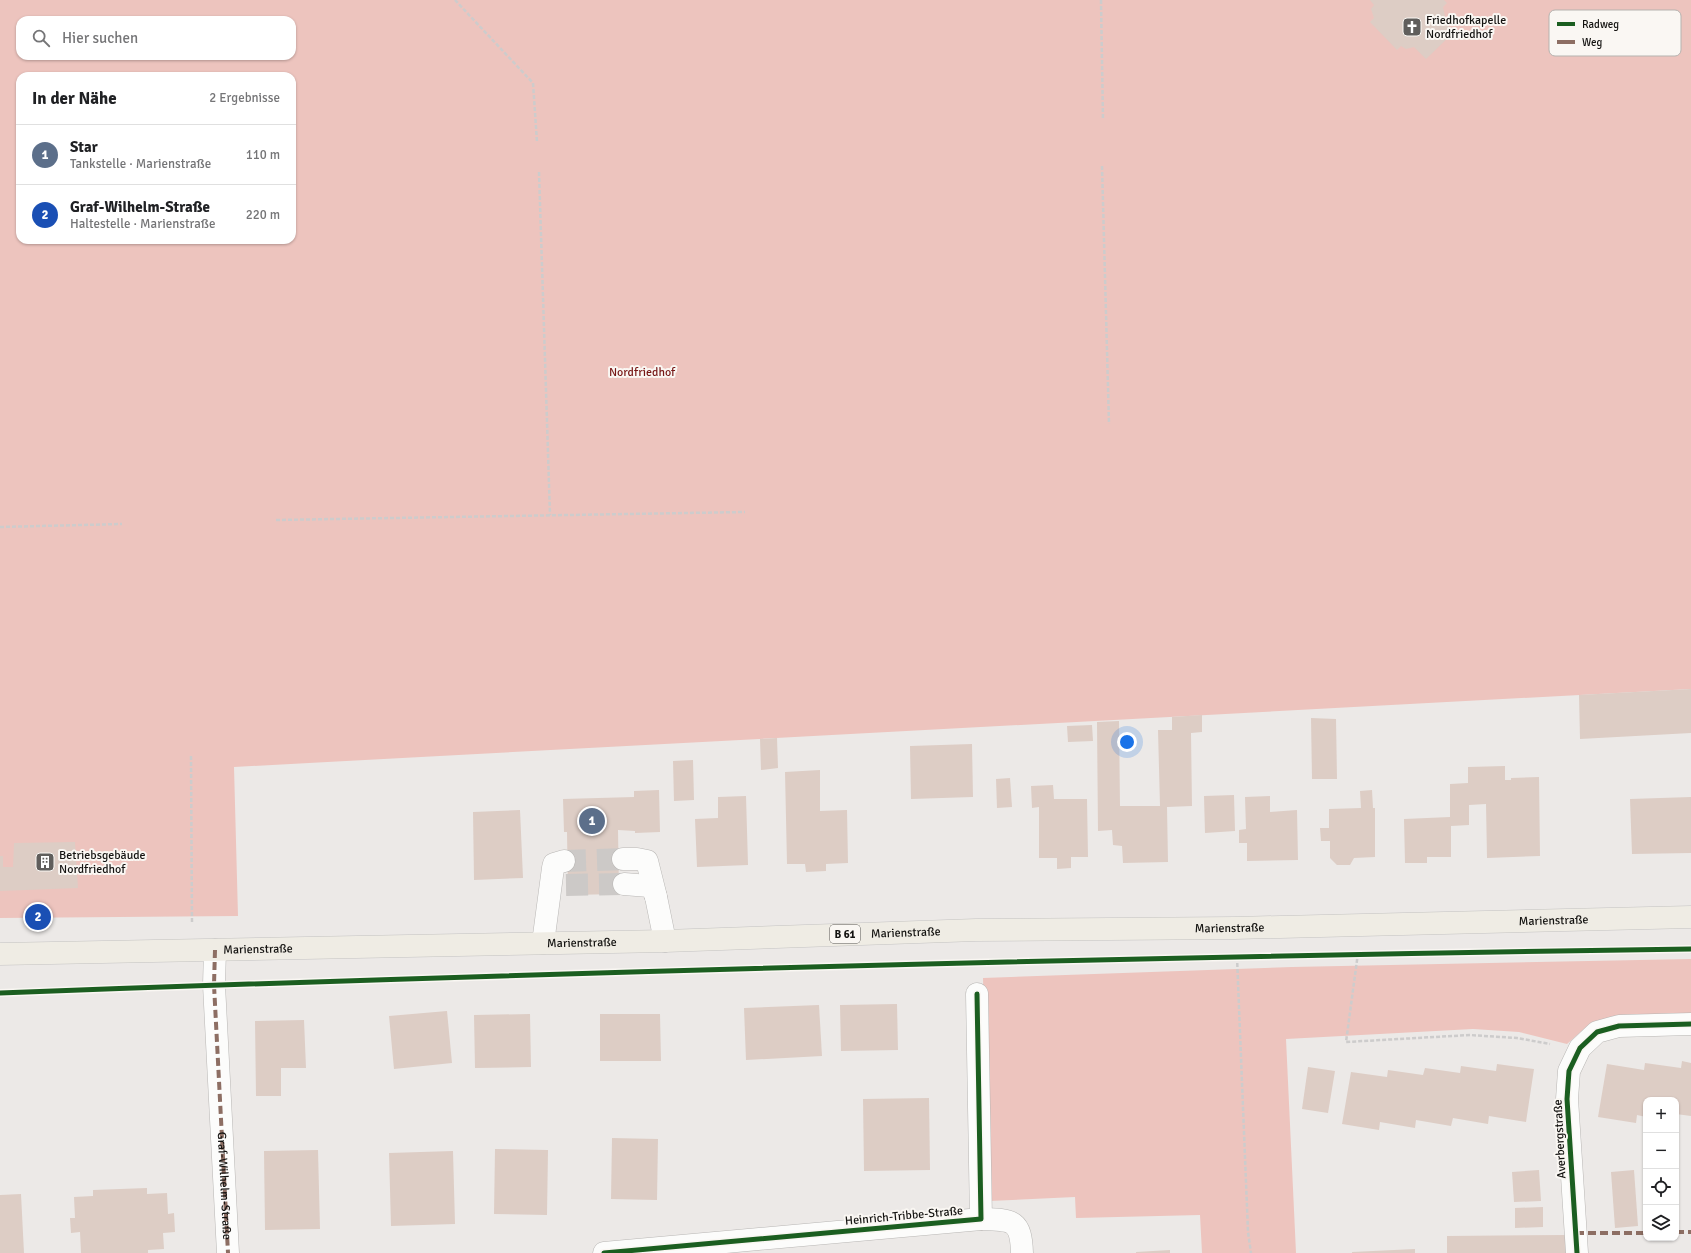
<!DOCTYPE html>
<html lang="de">
<meta charset="utf-8">
<style>
:root{--surface:#fff;--page:#f6f6f6;--text:#202124;--muted:#757577;--line:#e0e0e0;--accent:#605e5c}
body{margin:0;font-family:Signika,sans-serif;background:var(--page);color:var(--text)}
.controls{position:absolute;right:12px;bottom:12px;display:grid;overflow:hidden;border-radius:8px;box-shadow:0 1px 3px #0004}
.controls button{width:36px;height:36px;display:grid;place-items:center;padding:0;border:0;border-bottom:1px solid var(--line);background:var(--surface);color:var(--text);font:20px sans-serif}
.you{position:absolute;left:1127px;top:742px;width:14px;height:14px;margin:-10px;border:3px solid #fff;border-radius:50%;background:#1a73e8;box-shadow:0 0 0 6px #1a73e833}
.badge{display:grid;place-items:center;width:26px;height:26px;border-radius:50%;background:var(--accent);color:#fff;font-size:13px;font-weight:700}
.pin{position:absolute;translate:-50% -50%;border:2px solid #fff;box-shadow:0 1px 4px #0006}
.list{margin:0;padding:0;list-style:none}
h2{display:flex;justify-content:space-between;align-items:center;height:52px;margin:0;padding:0 16px;font-size:17px}
h2 small{font-size:13px;font-weight:400;color:var(--muted)}
.list li{display:grid;grid-template-columns:26px 1fr auto;gap:12px;align-items:center;box-sizing:border-box;height:60px;padding:0 16px;border-top:1px solid var(--line)}
.list b{display:block;font-size:15px;white-space:nowrap}
.list p{margin:0;font-size:13px;white-space:nowrap;color:var(--muted)}
.list em{font-size:13px;font-style:normal;color:var(--muted)}
.icon{flex:none;width:22px;height:22px;fill:none;stroke:currentColor;stroke-width:2;stroke-linecap:round;stroke-linejoin:round}
.map{position:relative;flex:none;width:1691px;height:1253px;overflow:hidden}
.search{position:absolute;background:var(--surface);box-shadow:0 1px 3px #0004;left:16px;top:16px;width:280px;height:44px;display:flex;align-items:center;gap:10px;box-sizing:border-box;padding:0 14px;border-radius:12px;color:var(--muted);font-size:15px}
.panel{position:absolute;background:var(--surface);box-shadow:0 1px 3px #0004;left:16px;top:72px;width:280px;height:172px;border-radius:12px}
.map>svg:first-child{display:block}
.green{fill:#edc4be;fill-rule:evenodd}
.building{fill:#ddcdc5}
.lines{fill:none;stroke-linecap:round;stroke-linejoin:round}
.minor-tunnel{stroke:#ccc9c7;stroke-width:22;stroke-dasharray:22 11;stroke-linecap:butt}
.minor-casing{stroke:#b8b6b4;stroke-width:23}
.major-casing{stroke:#c4c3c2;stroke-width:23}
.path{stroke:#cdcccc;stroke-width:2.5;stroke-dasharray:4 2;stroke-linecap:butt}
.minor{stroke:#fcfcfb;stroke-width:22}
.major{stroke:#efece4;stroke-width:22}
.quiet{stroke:#8d6e63;stroke-width:4;stroke-dasharray:8 4;stroke-linecap:butt}
.cycleway-casing{stroke:#faf7f3;stroke-width:8}
.cycleway{stroke:#1b5e20;stroke-width:5}
.labels{text-anchor:middle;dominant-baseline:central;stroke-width:4;stroke-linejoin:round;paint-order:stroke}
.shield{fill:#faf7f3;stroke:#595755;stroke-width:1}
.shield-label{font-size:11px;font-weight:bold;fill:#141311}
.poi-label{font-size:12px;fill:#141311;stroke:#faf7f3;text-anchor:start}
.park-label{font-size:12px;fill:#761615;stroke:#faf7f3}
.street-label{font-size:12px;fill:#141311;stroke:#faf7f3}
.key{fill:#faf7f3;stroke:#b5b3af;stroke-width:1}
.key-label{font-size:11px;fill:#141311}
</style>
<div class="map">
<svg width="1691" height="1253" viewBox="0 0 1691 1253">
<rect width="100%" height="100%" fill="#ece9e7"/>
<g class="green">
<path d="M0 0H1691V689L234 767 238 916 0 918ZM20 20H292V56H20ZM20 76H292V240H20Z"/>
<path d="M1691 959V1014L1584 1029 1567 1044 1519 1032 1473 1029 1286 1039 1296 1253H1202L1200 1215 1076 1218 1075 1197 989 1201 983 978 1292 967Z"/>
</g>
<g class="building">
<path d="M1370 0H1444L1447 3 1443 7 1445 16 1443 20 1454 32 1426 59 1414 47 1406 49 1401 46 1397 50 1370 22 1374 18 1371 9 1374 5Z"/>
<path d="M1691 689V733L1580 739 1579 695Z"/>
<path d="M1202 715V732L1191 733 1192 806 1167 807 1168 862 1123 863 1122 846 1113 845 1112 830 1098 831 1097 722 1119 721 1120 806H1160L1158 730H1172V717Z"/>
<path d="M1311 718 1336 719 1337 779H1312Z"/>
<path d="M1092 725 1093 741 1068 742 1067 726Z"/>
<path d="M777 738 778 768 761 770 760 739Z"/>
<path d="M972 744 973 797 911 799 910 746Z"/>
<path d="M693 760 694 800 674 801 673 761Z"/>
<path d="M1505 766V780H1511V778L1539 777 1540 856 1487 858 1486 804 1469 805V825L1451 826V857H1427V863H1405L1404 819 1450 817V784L1468 783V767Z"/>
<path d="M820 770V811L847 810 848 863 826 864V871L806 872 805 864H787L785 772Z"/>
<path d="M1010 778 1012 807 997 808 996 779Z"/>
<path d="M1053 785 1054 799H1087L1088 857H1071V868L1057 869V858H1039V807L1032 808 1031 786Z"/>
<path d="M659 790 660 832 635 833V831L618 830 619 894 568 895 567 832H564L563 799 634 797V791Z"/>
<path d="M1372 790 1373 808H1375V857L1354 858 1350 865H1337L1330 858V841H1321L1320 828H1329V809L1361 808 1360 791Z"/>
<path d="M1234 795 1235 831 1205 833 1204 796Z"/>
<path d="M746 796 748 865 697 867 695 819 718 818V797Z"/>
<path d="M1270 796V812L1297 810 1298 860 1247 861V843H1239V830L1246 829 1245 797Z"/>
<path d="M1691 797V853L1632 854 1630 799Z"/>
<path d="M520 810 523 878 474 880 473 812Z"/>
<path d="M75 842 78 888 0 891V856H3V867H13L14 843Z"/>
<path d="M897 1004 898 1050 841 1051 840 1005Z"/>
<path d="M819 1005 822 1056 746 1060 744 1008Z"/>
<path d="M447 1011 452 1063 394 1069 389 1016Z"/>
<path d="M530 1014 531 1067 475 1068 474 1015Z"/>
<path d="M600 1014H660L661 1061H600Z"/>
<path d="M304 1020 306 1068H281V1096H256L255 1021Z"/>
<path d="M1682 1061 1691 1063V1116L1676 1114V1100H1646V1117L1637 1115 1636 1123 1598 1117 1607 1064 1644 1070 1645 1063 1681 1068Z"/>
<path d="M1497 1064 1534 1069 1526 1122 1489 1116 1488 1124 1453 1118 1451 1126 1416 1120 1415 1128 1380 1122 1379 1130 1342 1124 1351 1072 1387 1077 1388 1070 1423 1075 1425 1068 1460 1073 1461 1066 1496 1071Z"/>
<path d="M1308 1067 1335 1071 1328 1113 1302 1109Z"/>
<path d="M929 1098 930 1170 864 1171 863 1099Z"/>
<path d="M612 1138 658 1139 657 1200 611 1199Z"/>
<path d="M495 1149 548 1150 547 1215 494 1214Z"/>
<path d="M318 1150 320 1229 265 1230 264 1151Z"/>
<path d="M453 1151 455 1224 391 1226 389 1153Z"/>
<path d="M1539 1170 1541 1201 1514 1202 1512 1172Z"/>
<path d="M1634 1170 1638 1226 1615 1228 1611 1172Z"/>
<path d="M147 1188V1194L167 1193 168 1214 174 1213 175 1232 163 1233 164 1249 148 1250V1253H81L80 1232 71 1233 70 1218H75L74 1197 93 1196V1190Z"/>
<path d="M21 1194 24 1253H0V1195Z"/>
<path d="M1543 1207V1227L1515 1228V1208Z"/>
<path d="M1566 1235 1567 1253H1447V1236Z"/>
<path d="M1415 1249V1253H1352V1252Z"/>
<path d="M1170 1250V1253H1136V1252Z"/>
</g>
<g class="lines">
<g class="minor-tunnel">
<path d="M564 861 623 859"/>
<path d="M566 885 624 884"/>
</g>
<g class="minor-casing">
<g id="minor">
<path d="M623 859H637L647 861 656 897 665 941"/>
<path d="M624 884 649 886 653 889 656 897"/>
<path d="M543 943 553 868 554 864 564 861"/>
<path d="M215 950 214 985 228 1253"/>
<path d="M981 1219C1012 1220 1021 1219 1022 1253"/>
<path d="M604 1253 981 1219 977 994"/>
<path d="M1577 1253 1567 1099 1569 1071 1580 1048 1597 1032 1619 1026 1691 1024"/>
</g>
</g>
<g class="major-casing">
<g id="major">
<path id="s1" d="M0 954 665 941 976 930 1235 928 1691 917"/>
</g>
</g>
<g class="path">
<path d="M455 0 533 83 537 142"/>
<path d="M1101 0 1103 120"/>
<path d="M1102 166 1109 424"/>
<path d="M539 172 550 515"/>
<path d="M276 520 745 512"/>
<path d="M0 527 122 524"/>
<path d="M191 756 192 922"/>
<path d="M1358 953 1346 1042 1470 1035 1517 1038 1550 1044"/>
<path d="M1237 957 1248 1232 1251 1253"/>
</g>
<use href="#minor" class="minor"/>
<use href="#major" class="major"/>
<g class="quiet">
<path id="s2" d="M215 950 214 985 228 1253"/>
<path d="M1676 1232H1691"/>
<path d="M1576 1233H1646"/>
</g>
<g class="cycleway-casing">
<g id="cycleway">
<path d="M0 993C563 972 1127 957 1691 949"/>
<path d="M604 1253 981 1219 977 994"/>
<path d="M1577 1253 1567 1099 1569 1071 1580 1048 1597 1032 1619 1026 1691 1024"/>
</g>
</g>
<use href="#cycleway" class="cycleway"/>
</g>
<defs>
<g id="church-square" transform="scale(1)"><rect x="-9" y="-9" width="18" height="18" rx="4" fill="#605e5c" stroke="#faf7f3"/><path d="M-1.2-6h2.4v3.5h3.3v2.4h-3.3V6h-2.4V-.1h-3.3v-2.4h3.3Z" fill="#fff"/></g>
<g id="building-square" transform="scale(1)"><rect x="-9" y="-9" width="18" height="18" rx="4" fill="#605e5c" stroke="#faf7f3"/><path d="M-4-6H4V6H1V3H-1V6H-4ZM-2.5-4.3h1.7v1.8h-1.7ZM.8-4.3h1.7v1.8H.8ZM-2.5-1h1.7V.8h-1.7ZM.8-1h1.7V.8H.8Z" fill="#fff"/></g>
</defs>
<g fill-rule="evenodd">
<use href="#church-square" x="1412" y="27"/>
<use href="#building-square" x="45" y="862"/>
</g>
<g class="labels">
<rect class="shield" x="830" y="925" width="30" height="18" rx="3"/>
<g class="shield-label">
<text x="845" y="934">B 61</text>
</g>
<g class="poi-label">
<text x="1426" y="20">Friedhofkapelle<tspan x="1426" dy="14">Nordfriedhof</tspan></text>
<text x="59" y="855">Betriebsgebäude<tspan x="59" dy="14">Nordfriedhof</tspan></text>
</g>
<g class="park-label">
<text x="642" y="372">Nordfriedhof</text>
</g>
<g class="street-label">
<text stroke="none"><textPath href="#s1" startOffset="1554">Marienstraße</textPath></text>
<text stroke="none"><textPath href="#s1" startOffset="1230">Marienstraße</textPath></text>
<text stroke="none"><textPath href="#s1" startOffset="906">Marienstraße</textPath></text>
<text stroke="none"><textPath href="#s1" startOffset="582">Marienstraße</textPath></text>
<text stroke="none"><textPath href="#s1" startOffset="258">Marienstraße</textPath></text>
<text transform="translate(1560 1139) rotate(-93)">Averbergstraße</text>
<text stroke="none"><textPath href="#s2" startOffset="236">Graf-Wilhelm-Straße</textPath></text>
<text transform="translate(904 1216) rotate(-5)">Heinrich-Tribbe-Straße</text>
</g>
</g>
<rect x="1549" y="10" width="132" height="46" rx="6" class="key"/>
<rect x="1557" y="22" width="18" height="4" fill="#1b5e20"/>
<rect x="1557" y="40" width="18" height="4" fill="#8d6e63"/>
<g class="key-label">
<text x="1582" y="28">Radweg</text>
<text x="1582" y="46">Weg</text>
</g>
</svg>
<div class="controls">
<button>+</button>
<button>−</button>
<button><svg class="icon" aria-label="locate" viewBox="0 0 24 24"><circle cx="12" cy="12" r="6"/><path d="M12 2v4M12 18v4M2 12h4M18 12h4"/></svg></button>
<button><svg class="icon" aria-label="layers" viewBox="0 0 24 24"><path d="M12 4l9 5-9 5-9-5zM3 14l9 5 9-5"/></svg></button>
</div>
<div class="you"></div>
<div class="pin badge" style="left:592px;top:821px;background:#5c6f8a">1</div>
<div class="pin badge" style="left:38px;top:917px;background:#1a4fb4">2</div>
<div class="search"><svg class="icon" aria-label="search" viewBox="0 0 24 24"><circle cx="10" cy="10" r="6"/><path d="M15 15l6 6"/></svg>Hier suchen</div>
<section class="panel">
<h2>In der Nähe<small>2 Ergebnisse</small></h2>
<ul class="list">
<li><span class="badge" style="background:#5c6f8a">1</span><div><b>Star</b><p>Tankstelle · Marienstraße</p></div><em>110 m</em></li>
<li><span class="badge" style="background:#1a4fb4">2</span><div><b>Graf-Wilhelm-Straße</b><p>Haltestelle · Marienstraße</p></div><em>220 m</em></li>
</ul>
</section>
</div>
